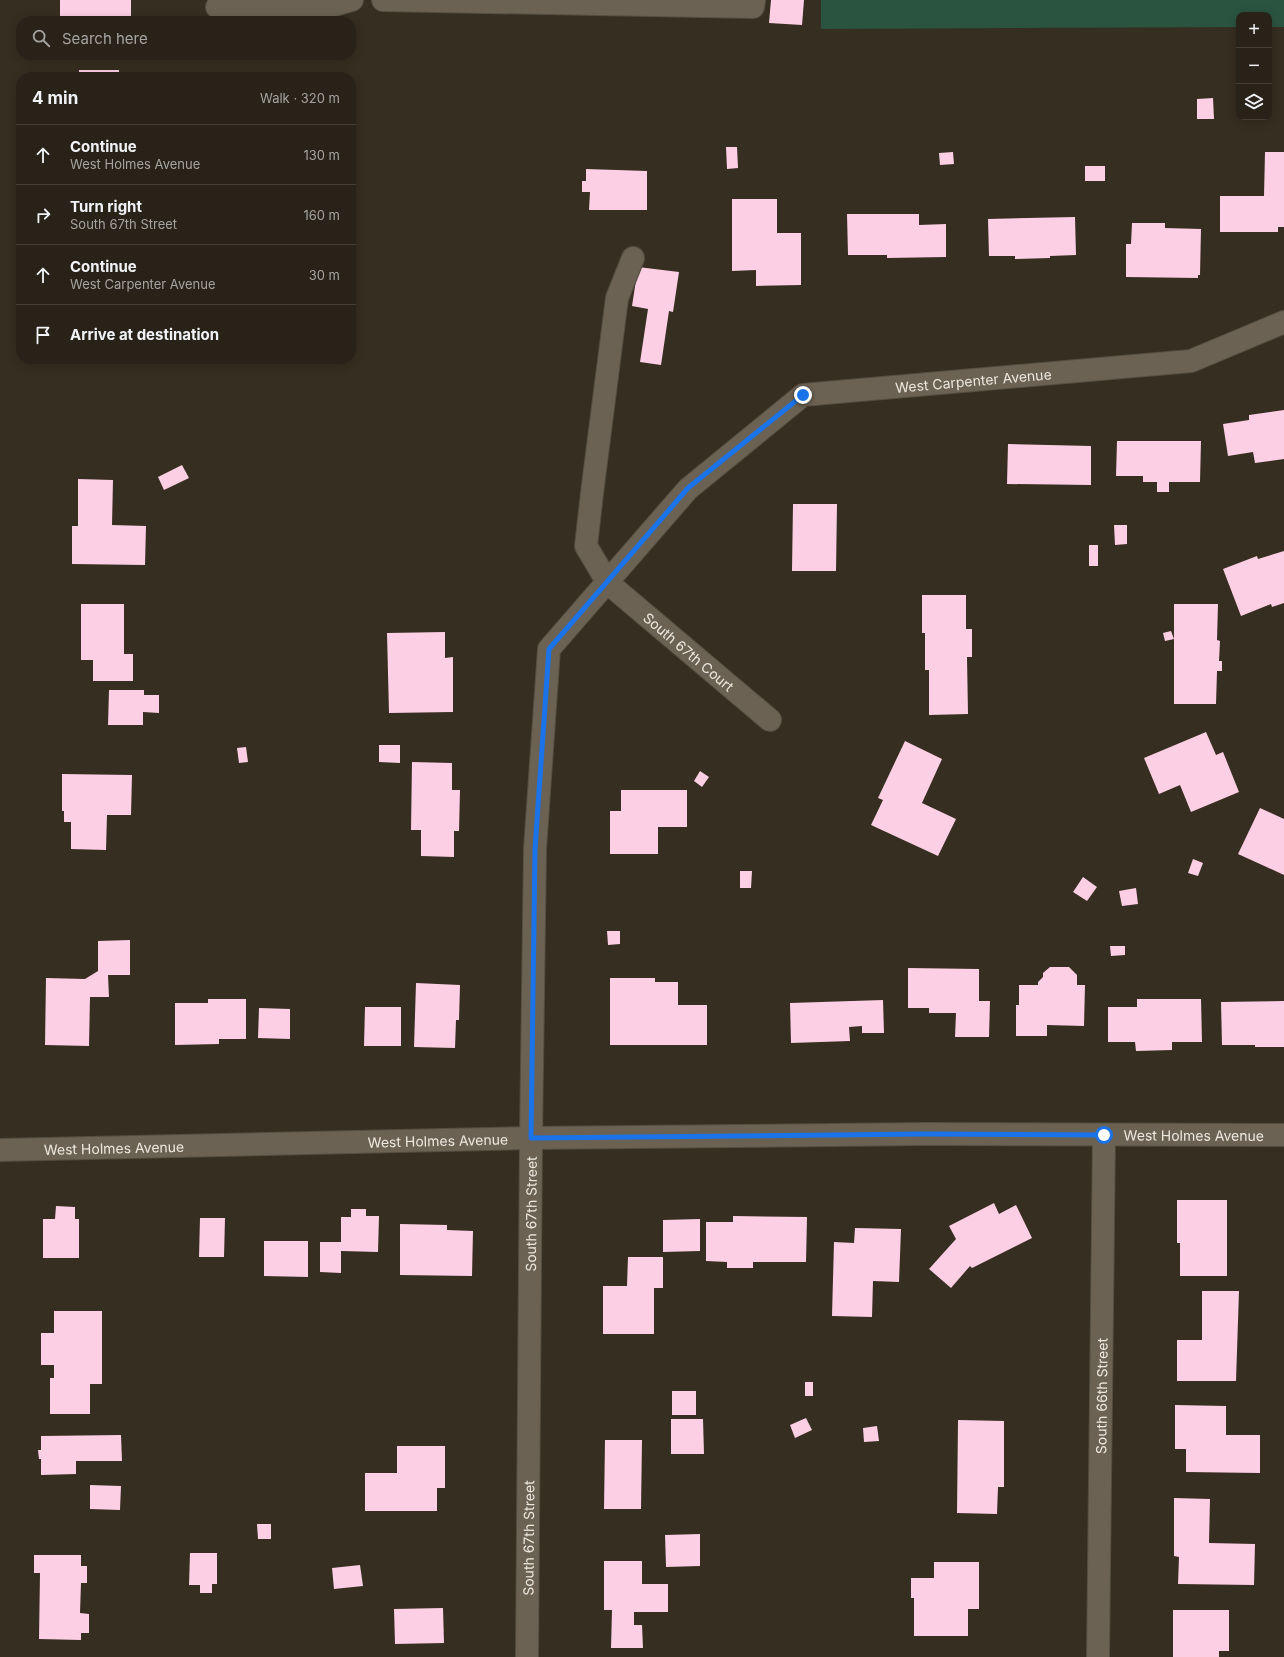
<!DOCTYPE html>
<meta charset="utf-8">
<style>
:root{--surface:#282218;--page:#342f25;--text:#f1f3f6;--muted:#a5a4a2;--line:#443f37}
body{margin:0;font-family:Inter,sans-serif;background:var(--page);color:var(--text)}
.controls{position:absolute;right:12px;top:12px;display:grid;overflow:hidden;border-radius:8px;box-shadow:0 2px 10px #0003}
.controls button{width:36px;height:36px;display:grid;place-items:center;padding:0;border:0;border-bottom:1px solid var(--line);background:var(--surface);color:var(--text);font:20px sans-serif}
.stop{position:absolute;width:12px;height:12px;margin:-9px;border:3px solid #1a73e8;border-radius:50%;background:#fff}
.stop.end{background:#1a73e8;border-color:#fff;box-shadow:0 1px 4px #0008}
.list{margin:0;padding:0;list-style:none}
h2{display:flex;justify-content:space-between;align-items:center;height:52px;margin:0;padding:0 16px;font-size:17px}
h2 small{font-size:13px;font-weight:400;color:var(--muted)}
.list li{display:grid;grid-template-columns:26px 1fr auto;gap:12px;align-items:center;box-sizing:border-box;height:60px;padding:0 16px;border-top:1px solid var(--line)}
.list b{display:block;font-size:15px;white-space:nowrap}
.list p{margin:0;font-size:13px;white-space:nowrap;color:var(--muted)}
.list em{font-size:13px;font-style:normal;color:var(--muted)}
.icon{flex:none;width:22px;height:22px;fill:none;stroke:currentColor;stroke-width:2;stroke-linecap:round;stroke-linejoin:round}
.map{position:relative;flex:none;width:1284px;height:1657px;overflow:hidden}
.search{position:absolute;background:var(--surface);box-shadow:0 2px 10px #0003;left:16px;top:16px;width:340px;height:44px;display:flex;align-items:center;gap:10px;box-sizing:border-box;padding:0 14px;border-radius:16px;color:var(--muted);font-size:15px}
.panel{position:absolute;background:var(--surface);box-shadow:0 2px 10px #0003;left:16px;top:72px;width:340px;height:292px;border-radius:16px}
.map>svg:first-child{display:block}
.green{fill:#2a5440}
.building{fill:#fdcfe4}
.lines{fill:none;stroke-linecap:round;stroke-linejoin:round}
.minor-casing{stroke:#544d41;stroke-width:24}
.minor{stroke:#6b6253;stroke-width:22}
.route{stroke:#1a73e8;stroke-width:5}
.labels{text-anchor:middle;dominant-baseline:central;stroke-width:4;stroke-linejoin:round;paint-order:stroke}
.street-label{font-size:14px;fill:#ede8df;stroke:#2c2517}
</style>
<div class="map">
<svg width="1284" height="1657" viewBox="0 0 1284 1657">
<rect width="100%" height="100%" fill="#362e20"/>
<path class="green" d="M821 0H1284V27H1269V15H1239V27L821 29Z"/>
<g class="building">
<rect x="60" y="0" width="71" height="21"/>
<path d="M771 0H804L802 25 769 23Z"/>
<path d="M79 70H119V75H130V77H79Z"/>
<path d="M1213 98 1214 119H1197V99Z"/>
<path d="M726 147H737L738 168 727 169Z"/>
<path d="M953 152 954 164 940 165 939 153Z"/>
<path d="M1265 152H1284V227H1278V232H1220V196H1264Z"/>
<rect x="1085" y="166" width="20" height="15"/>
<path d="M586 169 647 171V210H589L590 192H582V181H586Z"/>
<path d="M732 199H777V233H801V285L756 286V270L732 271Z"/>
<path d="M847 214H919V225L946 224V257L887 258V255H848Z"/>
<path d="M1075 217 1076 255 1050 256V258L1015 259V256H989L988 219Z"/>
<path d="M1132 223H1165V228L1201 229 1200 275H1198V278L1126 277V244H1131Z"/>
<path d="M638 267 679 272 673 312 669 311 661 365 640 362 648 309 632 306Z"/>
<path d="M1284 410V459L1255 463 1253 452 1228 456 1223 424 1249 420V415Z"/>
<path d="M1117 441H1201L1200 482H1169V492H1157V482H1143V476H1116Z"/>
<path d="M1008 444 1091 446V485L1007 484Z"/>
<path d="M182 465 189 478 164 490 158 477Z"/>
<path d="M78 479 113 480 112 525 146 526 145 565 72 564V526H78Z"/>
<path d="M793 504H837L836 571H792Z"/>
<path d="M1114 525H1127V544L1115 545Z"/>
<rect x="1089" y="545" width="9" height="21"/>
<path d="M1284 551V603L1272 607 1271 604 1241 616 1223 569 1257 556 1258 559Z"/>
<path d="M922 595H966V629H972V657H967L968 714 929 715V670H925V633H922Z"/>
<path d="M81 604H124V654H133V681H93V660H81Z"/>
<path d="M1174 604H1218L1217 640 1220 641 1219 661H1222V671H1217L1216 704H1174Z"/>
<path d="M1171 631 1174 639 1165 641 1163 633Z"/>
<path d="M445 632V658L453 657V712L389 713 387 633Z"/>
<path d="M109 690H144V695H159V713L143 712V725H108Z"/>
<path d="M1206 732 1216 755 1223 752 1239 792 1191 812 1180 785 1159 794 1144 758Z"/>
<path d="M905 741 942 759 922 803 956 819 938 856 871 825 883 800 878 798Z"/>
<path d="M379 745H400V763L379 762Z"/>
<path d="M246 747 248 762 239 763 237 748Z"/>
<path d="M412 762 452 763V790H460L459 831H454V857L421 856V830H411Z"/>
<path d="M700 771 709 777 702 787 694 781Z"/>
<path d="M62 774 132 775 131 815H107L106 850 71 849V822H64V811H62Z"/>
<path d="M621 790H687V827H658V854H610V811H621Z"/>
<path d="M1260 808 1284 819V875L1238 854Z"/>
<path d="M1193 859 1203 863 1198 876 1188 873Z"/>
<path d="M740 871H752L751 888H740Z"/>
<path d="M1083 877 1097 887 1087 901 1073 892Z"/>
<path d="M1136 888 1138 904 1122 906 1119 891Z"/>
<path d="M607 931H620V944L608 945Z"/>
<path d="M130 940V975H108L109 997H90L89 1046 45 1045 46 978 85 979 98 971V941Z"/>
<path d="M1110 946H1125V955L1111 956Z"/>
<path d="M1050 967H1069L1077 975V985H1085L1084 1026 1047 1025V1036H1016V1005H1019V985H1038V982L1043 977V973Z"/>
<path d="M908 968 979 969V1001H990L989 1037H955L956 1013H929V1008H908Z"/>
<path d="M610 978H655V982H678V1005H707V1045H610Z"/>
<path d="M416 983 460 985 459 1020H456L455 1048 414 1047Z"/>
<path d="M208 999H246V1039H219V1044L175 1045V1003H208Z"/>
<path d="M1137 999H1201L1202 1042H1172V1050L1136 1051 1135 1042H1108V1007H1137Z"/>
<path d="M883 1000 884 1033H862V1026L849 1027 850 1041 791 1043 790 1003Z"/>
<path d="M1284 1001V1047H1255V1045H1222L1221 1002Z"/>
<path d="M365 1007H401V1046H364Z"/>
<path d="M259 1008 290 1009V1039L258 1038Z"/>
<path d="M1177 1200H1227V1276H1180V1243H1177Z"/>
<path d="M994 1203 999 1214 1016 1205 1032 1238 972 1268 970 1266 951 1288 929 1269 956 1239 949 1226Z"/>
<path d="M56 1206 75 1207V1219H79V1258H43V1219H55Z"/>
<path d="M351 1209H366V1216H379L378 1252 341 1251V1273L320 1272V1242H341V1217H351Z"/>
<path d="M733 1216 807 1217 806 1262H753V1268H727V1262L706 1261V1222H733Z"/>
<path d="M200 1218H225L224 1257H199Z"/>
<path d="M700 1219V1251L663 1252V1220Z"/>
<path d="M400 1224 447 1225V1230L473 1231 472 1276 400 1275Z"/>
<path d="M855 1228 901 1229 899 1282 873 1281 872 1317 832 1316 834 1242 854 1243Z"/>
<path d="M264 1241H308V1277L264 1276Z"/>
<path d="M628 1257H663V1288H654V1334H603V1286H627Z"/>
<path d="M1202 1291H1239L1236 1381H1177V1340H1202Z"/>
<path d="M54 1311H102V1384H90V1414H50V1378H54V1365H41V1333H54Z"/>
<rect x="805" y="1382" width="8" height="14"/>
<rect x="672" y="1391" width="24" height="24"/>
<path d="M1175 1405 1226 1406V1435H1260V1473L1186 1472V1449H1175Z"/>
<path d="M806 1418 812 1430 795 1438 790 1425Z"/>
<path d="M671 1419H703L704 1454H671Z"/>
<path d="M958 1420 1004 1421V1487H998L997 1514 957 1513Z"/>
<path d="M877 1426 879 1441 864 1442 863 1428Z"/>
<path d="M121 1435 122 1461H76V1474L41 1475V1459H39L38 1450H41V1436Z"/>
<path d="M605 1440H642L641 1509H604Z"/>
<path d="M397 1446H445V1488H437V1511H365V1473H397Z"/>
<path d="M90 1485 121 1486 120 1510 90 1509Z"/>
<path d="M1174 1498 1210 1499 1209 1543 1255 1544 1254 1585 1178 1584 1179 1557 1174 1556Z"/>
<path d="M257 1524H271V1539H258Z"/>
<path d="M700 1534V1566L666 1567 665 1535Z"/>
<path d="M190 1553H217V1584H212V1593H200V1585H189Z"/>
<path d="M34 1555H81V1566H87V1583H81L80 1613 89 1614V1633H81V1640L39 1639 40 1573H34Z"/>
<path d="M604 1561H642V1584H668V1612H634V1625H642L643 1648H611L612 1610H604Z"/>
<path d="M934 1562H979V1609H968V1636H914V1598H911V1578H934Z"/>
<path d="M360 1565 363 1586 334 1589 332 1568Z"/>
<path d="M443 1608 444 1643 395 1644 394 1609Z"/>
<path d="M1173 1610H1229V1651H1219V1657H1173Z"/>
</g>
<g class="lines">
<g class="minor-casing">
<g id="minor">
<path d="M383 0 753 7 754 0"/>
<path d="M217 7 331 6 352 0"/>
<path id="s1" d="M633 258 617 298 592 493 586 546 608 583 770 720"/>
<path id="s2" d="M0 1150 531 1138 924 1134 1284 1135"/>
<path id="s3" d="M527 1657 531 1138 535 849 549 649 688 489 803 395 1191 361 1284 322"/>
<path id="s4" d="M1098 1657 1104 1135"/>
</g>
</g>
<use href="#minor" class="minor"/>
</g>
<g class="lines">
<path class="route" d="M803 395 688 488 549 649 535 849 531 1138 924 1134 1104 1135"/>
</g>
<g class="labels">
<g class="street-label">
<text stroke="none"><textPath href="#s3" startOffset="1540">West Carpenter Avenue</textPath></text>
<text stroke="none"><textPath href="#s1" startOffset="442">South 67th Court</textPath></text>
<text stroke="none"><textPath href="#s2" startOffset="1194">West Holmes Avenue</textPath></text>
<text stroke="none"><textPath href="#s2" startOffset="438">West Holmes Avenue</textPath></text>
<text stroke="none"><textPath href="#s2" startOffset="114">West Holmes Avenue</textPath></text>
<text stroke="none"><textPath href="#s3" startOffset="443">South 67th Street</textPath></text>
<text stroke="none"><textPath href="#s4" startOffset="261">South 66th Street</textPath></text>
<text stroke="none"><textPath href="#s3" startOffset="119">South 67th Street</textPath></text>
</g>
</g>
</svg>
<div class="controls">
<button>+</button>
<button>−</button>
<button><svg class="icon" aria-label="layers" viewBox="0 0 24 24"><path d="M12 4l9 5-9 5-9-5zM3 14l9 5 9-5"/></svg></button>
</div>
<div class="stop" style="left:1104px;top:1135px"></div>
<div class="stop end" style="left:803px;top:395px"></div>
<div class="search"><svg class="icon" aria-label="search" viewBox="0 0 24 24"><circle cx="10" cy="10" r="6"/><path d="M15 15l6 6"/></svg>Search here</div>
<section class="panel">
<h2>4 min<small>Walk · 320 m</small></h2>
<ul class="list">
<li><svg class="icon" aria-label="ahead" viewBox="0 0 24 24"><path d="M12 20V5M6 11l6-6 6 6"/></svg><div><b>Continue</b><p>West Holmes Avenue</p></div><em>130 m</em></li>
<li><svg class="icon" aria-label="right" viewBox="0 0 24 24"><path d="M7 20v-9h11M14 6l5 5-5 5"/></svg><div><b>Turn right</b><p>South 67th Street</p></div><em>160 m</em></li>
<li><svg class="icon" aria-label="ahead" viewBox="0 0 24 24"><path d="M12 20V5M6 11l6-6 6 6"/></svg><div><b>Continue</b><p>West Carpenter Avenue</p></div><em>30 m</em></li>
<li><svg class="icon" aria-label="arrive" viewBox="0 0 24 24"><path d="M6 21V4h12l-3 4 3 4H6"/></svg><div><b>Arrive at destination</b></div></li>
</ul>
</section>
</div>
